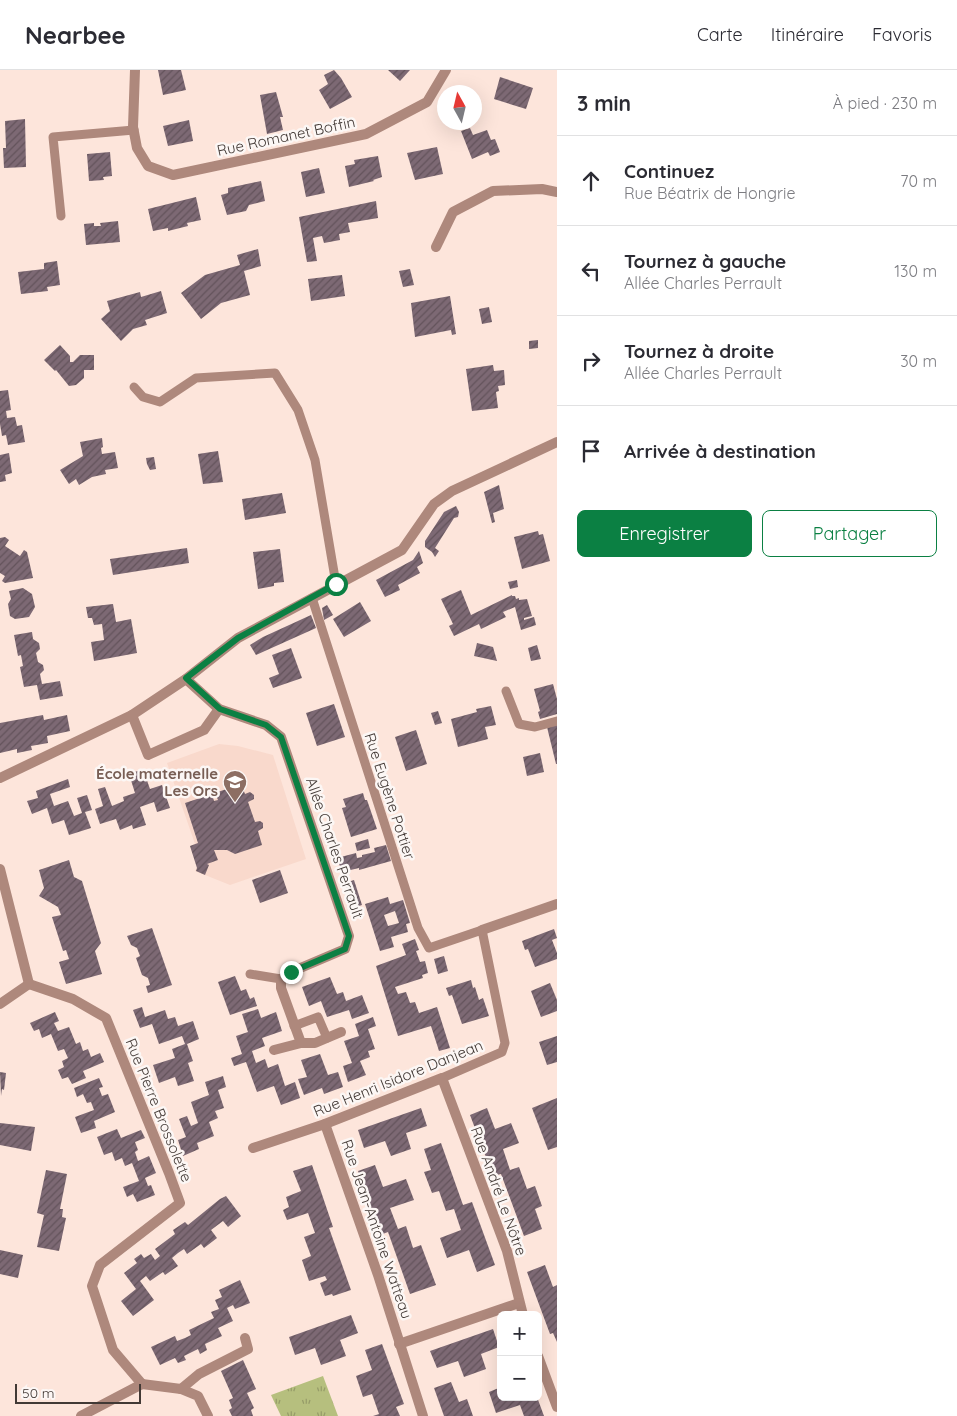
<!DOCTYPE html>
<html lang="fr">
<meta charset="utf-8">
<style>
:root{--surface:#fff;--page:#f2f2f3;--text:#2b2b33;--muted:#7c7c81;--line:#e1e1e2;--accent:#0b8043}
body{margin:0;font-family:Quicksand,sans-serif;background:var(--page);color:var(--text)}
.controls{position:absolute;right:15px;bottom:15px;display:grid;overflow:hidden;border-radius:8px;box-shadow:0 5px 20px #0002}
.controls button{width:45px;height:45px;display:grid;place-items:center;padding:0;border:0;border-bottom:1px solid var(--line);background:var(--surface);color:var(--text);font:25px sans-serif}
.compass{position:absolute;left:437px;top:15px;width:45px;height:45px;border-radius:50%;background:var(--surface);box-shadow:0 5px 20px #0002;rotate:352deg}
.scale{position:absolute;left:15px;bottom:12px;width:126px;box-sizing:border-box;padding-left:5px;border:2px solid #423935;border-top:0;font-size:14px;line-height:18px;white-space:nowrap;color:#423935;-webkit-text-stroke:4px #fcf7f5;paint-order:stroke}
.stop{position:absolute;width:15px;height:15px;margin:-11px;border:4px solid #0b8043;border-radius:50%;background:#fff}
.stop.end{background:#0b8043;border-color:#fff;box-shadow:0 1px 5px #0008}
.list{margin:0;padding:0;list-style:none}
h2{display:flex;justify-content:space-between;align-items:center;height:65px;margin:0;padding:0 20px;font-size:21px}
h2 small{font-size:16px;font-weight:400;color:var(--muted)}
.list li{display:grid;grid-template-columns:32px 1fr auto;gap:15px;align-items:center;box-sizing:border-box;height:90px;padding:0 20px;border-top:1px solid var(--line)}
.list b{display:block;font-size:19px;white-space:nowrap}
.list p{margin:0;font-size:16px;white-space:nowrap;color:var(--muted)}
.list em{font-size:16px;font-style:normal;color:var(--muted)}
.actions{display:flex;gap:10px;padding:15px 20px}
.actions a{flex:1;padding:11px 0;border:1px solid var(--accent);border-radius:8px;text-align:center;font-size:18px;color:var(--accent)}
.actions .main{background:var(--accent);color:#fff}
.icon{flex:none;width:28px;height:28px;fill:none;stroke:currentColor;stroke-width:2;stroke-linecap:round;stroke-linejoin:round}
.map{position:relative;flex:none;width:557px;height:1346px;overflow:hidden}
header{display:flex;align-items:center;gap:30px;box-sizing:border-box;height:70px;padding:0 25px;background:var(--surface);border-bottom:1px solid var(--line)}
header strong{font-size:24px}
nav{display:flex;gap:28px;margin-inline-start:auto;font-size:18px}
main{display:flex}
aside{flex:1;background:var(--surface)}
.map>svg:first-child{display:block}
.built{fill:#f9d9cc}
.park{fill:url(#park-tufts)}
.building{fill:url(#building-hatch);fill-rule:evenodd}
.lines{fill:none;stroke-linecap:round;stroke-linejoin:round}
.lane{stroke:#ae887c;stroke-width:9}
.street{stroke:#ae887c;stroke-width:10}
.route{stroke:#0b8043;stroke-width:6}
.labels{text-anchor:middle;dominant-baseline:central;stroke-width:5;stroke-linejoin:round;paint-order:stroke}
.street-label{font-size:15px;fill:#423935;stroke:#fcf7f5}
.education-label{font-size:15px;font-weight:bold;fill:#785e54;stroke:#fcf7f5;text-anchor:end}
</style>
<header>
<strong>Nearbee</strong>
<nav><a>Carte</a><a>Itinéraire</a><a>Favoris</a></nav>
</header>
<main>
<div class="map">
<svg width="557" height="1346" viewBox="0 0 557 1346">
<defs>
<pattern id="park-tufts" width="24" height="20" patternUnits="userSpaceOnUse" patternTransform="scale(1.25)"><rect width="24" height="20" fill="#b6bf7e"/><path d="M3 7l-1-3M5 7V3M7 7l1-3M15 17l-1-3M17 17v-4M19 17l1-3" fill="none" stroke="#969c68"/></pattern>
<pattern id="building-hatch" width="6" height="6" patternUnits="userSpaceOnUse" patternTransform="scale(1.25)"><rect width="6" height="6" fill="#7d6974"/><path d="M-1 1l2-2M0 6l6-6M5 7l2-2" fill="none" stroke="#63535b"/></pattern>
</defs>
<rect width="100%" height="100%" fill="#fde5db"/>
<path class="built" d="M219 674 238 676 273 685 306 789 230 815 195 801 197 797 190 776 195 774 167 693Z"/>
<path class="park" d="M323 1306 338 1346H281L271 1325Z"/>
<g class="building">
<path d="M158 0H181L186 20 163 25Z"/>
<path d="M334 0 341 8 352 27 330 39 319 20 328 14 324 5Z"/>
<path d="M388 0H410L400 11Z"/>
<path d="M500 7 533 18 526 39 494 29Z"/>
<path d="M276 22 283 47H280L283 60 267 64 260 25Z"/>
<path d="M25 49 26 97 4 98 3 78H6L5 51Z"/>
<path d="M189 50 193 71 168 76 163 56Z"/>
<path d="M470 58 473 65 487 60 491 70 495 69 500 82 490 86 488 82 472 89 461 61Z"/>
<path d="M437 77 443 104 415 110 407 83Z"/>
<path d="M110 82 112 106 103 107 104 110 89 111 87 84Z"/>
<path d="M378 86 382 107 373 110 374 111 349 117 345 96 355 94 354 90Z"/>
<path d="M319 98 325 123 306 127 301 102Z"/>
<path d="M261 111 265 131 249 135 246 141 227 145 221 125 228 123V118Z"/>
<path d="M196 127 201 150 187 153 188 156 168 161V158L153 161 148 139Z"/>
<path d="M376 131 378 148 348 153 350 162 339 164 340 170 324 173 322 166 313 168 317 191 307 192 299 147Z"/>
<path d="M118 151 120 172 86 175 84 154 94 153V156H101L100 153Z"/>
<path d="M258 179 261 196 244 201 250 225 221 233 201 249 181 223 205 205 240 195 237 185Z"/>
<path d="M57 191 60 215 47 217 48 221 21 224 18 202 44 199V193Z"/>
<path d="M410 199 414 215 403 217 399 201Z"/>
<path d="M342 205 345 226 311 231 308 209Z"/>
<path d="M161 221 167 243 145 250 147 255 133 259 121 271 101 249 110 241 107 231 140 222 141 227Z"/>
<path d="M450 226 456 264 452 265 451 260 415 267 411 233Z"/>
<path d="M489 237 492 252 482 254 479 239Z"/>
<path d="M538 270V278L529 279V271Z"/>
<path d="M60 275 70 286V292H73L80 285H94V300H84V308L76 315 69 316 56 300 55 301 44 290Z"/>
<path d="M493 295 494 301 504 300 505 315 498 316 499 321 496 322 498 338 472 341 466 299Z"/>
<path d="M8 320 11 340 6 341 7 348 15 347 17 356 22 355 25 372 8 375 6 365 2 366 0 354V321Z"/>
<path d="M102 368 103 377 101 378 102 384 115 382 118 398 105 400 106 404 92 407 79 415 76 409 69 414 60 400 83 386 80 372Z"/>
<path d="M218 381 223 412 203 414 198 384Z"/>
<path d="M9 383 12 403 5 405 6 411 0 412V385Z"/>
<path d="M154 387 156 399 150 400 147 394 146 388Z"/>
<path d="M499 415 504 439 493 443 495 452 492 453 484 422Z"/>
<path d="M282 423 286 443 245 450 242 429Z"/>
<path d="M456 436 459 442 458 447 454 448 435 478 439 481 435 487 432 482 425 477V471L444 442Z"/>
<path d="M538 461 539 465 543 464 550 491 522 499 514 467Z"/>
<path d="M5 467 9 470 5 476 20 486 24 480 27 482 33 508 5 513 2 511 5 506 0 503V468Z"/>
<path d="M187 478 189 493 113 505 110 489Z"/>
<path d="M280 479 284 512 274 513V516L258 519 253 482Z"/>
<path d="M419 481 423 493 417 497 420 503 398 515 400 520 385 527 376 510 413 490Z"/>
<path d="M517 510 518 517 510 519 508 512Z"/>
<path d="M23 518 32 524 35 537 29 547 15 549 10 546 8 534 11 529 9 521Z"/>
<path d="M461 520 471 545 512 525V526H515L516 529 519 528V530L527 529 532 546 524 548V550L534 547 536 555 521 560 515 537 503 542 506 547 481 559 479 554 454 566 449 556 453 554 441 529Z"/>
<path d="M360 532 371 551 344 567 333 549Z"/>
<path d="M113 534 116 552 131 549 137 583 94 591 91 572 104 570 102 554 94 555 92 548H88L86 537Z"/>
<path d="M327 535 333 545 324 550 322 538Z"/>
<path d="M311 545 316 558 256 585 250 575 263 567Z"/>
<path d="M32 562 33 569 39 573 40 579 36 583 38 592 43 595 44 600 40 604 42 614 60 611 63 626 40 630 37 615 24 617 20 597 23 596 21 585 18 586 14 565Z"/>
<path d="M477 573 493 577 497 591 474 586Z"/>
<path d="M537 575 541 589 531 591 528 578Z"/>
<path d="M291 578 302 608 273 618 269 608 279 604 272 585Z"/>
<path d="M553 614 557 629V644L540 649 538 642 540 641 534 619Z"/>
<path d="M334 634 345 667 317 676 306 643Z"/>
<path d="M491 636 496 655 485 657 488 669 458 677 451 649 477 642 476 639Z"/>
<path d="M438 641 442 653 435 655 431 643Z"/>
<path d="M43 645 44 650 67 645 70 661 47 666 48 673 31 676 32 680 17 683V679L0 683V653Z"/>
<path d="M557 654V694H556L547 657Z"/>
<path d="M416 660 427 694 406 701 395 667Z"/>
<path d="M540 683 544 702 527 706 523 687Z"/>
<path d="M143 699 150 719 162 715 170 738 157 742 154 732 140 737 146 755 133 759 132 755 120 760 116 749 100 754 95 739 103 736 98 719 105 717 112 736 124 731 123 727 135 723 129 704Z"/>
<path d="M68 709 70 717 50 724 54 736 68 731 74 746 82 743 77 728 87 725 92 740 85 742 91 758 69 765 64 750 52 754 47 738 32 744 27 731 38 728 36 721Z"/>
<path d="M241 714 245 724 250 722 254 725V729L248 732 255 752 260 751 263 753V758L258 761 262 775 235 784 227 780H214L218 790 207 794 209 795 205 805 196 801 197 798 190 776 198 773 185 733 212 724 214 731 218 730 215 723Z"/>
<path d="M363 723 365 730H367L377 759 351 767 342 738 346 737 343 729Z"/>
<path d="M368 769 370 778 357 781 355 773Z"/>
<path d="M386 775 391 791 359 800V798L342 802 337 788 356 783 357 788 362 787V785L375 782 374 778Z"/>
<path d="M69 790 74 807 82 811 101 873 95 881 102 904 66 914 59 892 69 889 66 880 63 881 52 847 61 845 58 837 39 826 44 818 39 800Z"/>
<path d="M280 800 288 823 260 833 252 810Z"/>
<path d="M354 810 362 835 353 838 345 813Z"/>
<path d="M388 827 390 834 403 830 410 853 406 854 408 862 391 867 394 877 380 881 365 834ZM395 841 399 853 388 856 384 845Z"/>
<path d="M152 858 172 915 148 923 146 916 150 915 148 908 142 905 136 888 140 886 137 878 131 875 127 866Z"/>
<path d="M554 859 557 868 552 870 557 883V889L535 897 528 879 525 880 522 871Z"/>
<path d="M415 869 419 880 416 881 420 892 425 891 428 903 422 905 423 908 395 917 398 924 406 922 410 933 415 932 419 943 437 937 450 978 439 981 431 956 398 966 376 896 406 885 402 874Z"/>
<path d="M444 886 448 901 438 904 434 889Z"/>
<path d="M235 906 241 921 246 919 250 929 254 927 257 936 230 945 218 912Z"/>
<path d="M330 907 337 924 343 922 346 931 362 925 369 943 352 949 349 940 327 947 321 931 309 936 302 917Z"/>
<path d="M471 910 473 918 475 917 479 930 483 928 489 946 462 954 452 925 449 926 446 918Z"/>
<path d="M550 913 557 930V941L541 947 531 921Z"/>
<path d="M142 937 145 947 165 940 168 949 175 947 178 956 193 951 199 969 187 974 193 991 188 993 194 1011 178 1016 175 1007 159 1013 153 995 175 988 172 979 185 974 182 966 159 974 152 954 140 958 133 940Z"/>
<path d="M258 939 261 948 276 942 282 961 262 968 265 976 252 981 256 993 265 989 268 998 278 994 285 1016 295 1012 300 1028 281 1035 274 1016 257 1022 246 992 234 996 231 988 242 984 236 966 248 962 242 944Z"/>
<path d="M55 942 59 951 54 953 58 961 69 957 76 974 80 972 83 981 88 979 91 987 100 983 104 992 83 1001 86 1008 72 1014 68 1007 62 1009 58 1000 64 997 62 991 68 988 64 979 58 981 51 964 42 968 39 959 34 961 30 953Z"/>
<path d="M373 947 376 956 368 959 375 979 368 981 370 987 360 991 366 1005 348 1012 343 996 352 993 344 971 359 966 355 954Z"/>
<path d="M557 966V992L547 995 539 972Z"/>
<path d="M320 984 328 1005 338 1002 343 1017 324 1024 322 1018 304 1025 298 1009 307 1007 301 990Z"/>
<path d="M0 1002 6 1003 4 1020 2 1019 1 1026Z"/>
<path d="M223 1006 226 1017 218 1020 224 1038 215 1041 218 1048 209 1052 214 1066 197 1073 199 1079 183 1086 178 1070 186 1067 179 1049 187 1046 191 1056 198 1053 191 1032 209 1025 205 1012Z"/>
<path d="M99 1008 103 1017 99 1018 102 1026 108 1024 115 1042 94 1051 96 1058 81 1063 75 1047 94 1040 91 1032 87 1033 83 1024 77 1027 74 1018Z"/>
<path d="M557 1028V1077L548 1080 532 1038Z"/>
<path d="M421 1038 427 1056 406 1063 411 1079 391 1086 385 1071 364 1078 358 1060Z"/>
<path d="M487 1038 495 1059 511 1053 519 1073 503 1079 510 1100 519 1097 527 1119 535 1116 542 1136 535 1139 542 1159 524 1166 501 1104 493 1106 470 1045Z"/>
<path d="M0 1053 35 1057 31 1081 0 1075Z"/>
<path d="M117 1059 121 1068 141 1060 145 1068 135 1072 138 1080 135 1082 138 1091 149 1086 156 1103 145 1108 148 1116 151 1115 155 1125 137 1132 133 1124 127 1127 123 1117 139 1111 132 1093 125 1096 122 1088 115 1091 112 1082 104 1085 97 1067Z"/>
<path d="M441 1073 463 1135 472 1132 495 1195 477 1202 469 1180 447 1188 440 1168 461 1160 454 1139 446 1141 439 1121 432 1123 424 1102 431 1100 424 1079Z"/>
<path d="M312 1095 333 1157 329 1158 351 1220 333 1226 332 1224 325 1226 320 1213 327 1210 325 1206 309 1211 302 1190 311 1186 304 1167 315 1163 308 1143 287 1150 283 1140 289 1137 286 1127 301 1121 293 1101Z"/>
<path d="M375 1095 383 1117 406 1109 414 1130 390 1138 398 1159 406 1156 413 1178 421 1175 436 1215 410 1224 388 1162 380 1165 358 1101Z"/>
<path d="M46 1100 67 1104 60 1139H63L62 1147 66 1148 59 1181 37 1177 44 1145 37 1143Z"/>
<path d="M226 1126 241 1146 228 1157 223 1151 211 1160 217 1168 204 1178 201 1174 187 1184 184 1179 178 1183 172 1188 178 1196 165 1205 163 1202 150 1211 146 1206 140 1211 154 1230 133 1246 121 1231 136 1219 124 1203 137 1193 134 1189 141 1184 144 1188 151 1184 155 1190 160 1186 155 1179 175 1164 173 1160 185 1152 188 1155 220 1129Z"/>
<path d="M0 1180 23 1185 18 1208 0 1204Z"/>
<path d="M545 1195 553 1217 557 1215V1272L553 1263 550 1264 527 1202Z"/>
<path d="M240 1210 250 1233 235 1239 233 1235 227 1238 233 1251 218 1258 222 1266 205 1274 207 1280 200 1284 198 1279 184 1286 186 1290 178 1293 175 1288 160 1295 151 1277 175 1266 177 1271 185 1268 191 1265 189 1260 214 1248 211 1242 219 1239 215 1230 222 1227 219 1220Z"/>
<path d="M351 1245 358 1263 340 1270 346 1286 321 1295 315 1278 295 1285 289 1267Z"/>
<path d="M493 1259 499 1277 481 1284 486 1299 464 1307 458 1291 437 1298 430 1281Z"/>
<path d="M382 1274 404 1334 396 1337 400 1346H373L379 1344 372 1324 363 1327 356 1306 372 1300 365 1280Z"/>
<path d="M243 1290 256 1319 247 1323 254 1338 251 1340 253 1346H232L229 1340 232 1338 229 1330 233 1328 221 1301Z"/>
<path d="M451 1312 459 1332 467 1329 473 1346H444L434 1318Z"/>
<path d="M501 1317V1327H537L544 1346H524L520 1335 496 1343 489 1322Z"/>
</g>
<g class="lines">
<g class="lane">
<path d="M61 146 53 67 134 60"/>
<path d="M134 317 143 327 160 332 196 308 275 303 298 340 315 390 336 514"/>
<path d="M312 528 418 858 429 878 482 860 505 973 502 982 442 1008"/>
<path d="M506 621 519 654 535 657 557 651"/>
<path d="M250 904 281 909"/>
<path d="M294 956 318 947 327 968"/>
</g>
<g class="street">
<path d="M135 0 133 57 137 78 148 96 173 105 366 64 427 32 446 0"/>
<path d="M436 177 453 142 493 121 542 119 557 122"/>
<path d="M186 609 219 639 266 655 281 667 349 866 345 879 291 902 281 909V918L301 973 274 980"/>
<path d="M132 645 148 685 204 660 219 639"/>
<path d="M0 708 132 645 186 609 238 568 402 480 434 434 452 421 557 372"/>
<path d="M0 799 29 914"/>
<path d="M482 860 557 834"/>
<path d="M29 914 73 929 106 948 169 1103 180 1133 100 1195 92 1216 113 1280 142 1314"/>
<path d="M0 934 29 914"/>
<path d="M301 973H315L341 962"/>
<path d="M325 1054 378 1205 423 1346"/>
<path d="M253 1078 325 1054 442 1008 507 1181 523 1245"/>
<path d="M399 1274 519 1233"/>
<path d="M538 1286 557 1337"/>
<path d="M142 1314 181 1319 198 1326 208 1346"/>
<path d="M181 1319 199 1304 248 1279 245 1268"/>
<path d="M81 1346 142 1314"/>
</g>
</g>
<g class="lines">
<path class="route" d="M291 902 345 879 349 866 281 667 266 655 220 639 186 608 238 568 336 514"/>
</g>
<defs>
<g id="school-pin" transform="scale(1.25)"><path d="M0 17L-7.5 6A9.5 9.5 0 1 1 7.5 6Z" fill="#8d6e63" stroke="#fcf7f5"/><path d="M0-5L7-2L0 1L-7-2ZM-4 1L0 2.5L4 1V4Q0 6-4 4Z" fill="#fff"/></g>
</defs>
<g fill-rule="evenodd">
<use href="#school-pin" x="235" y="712"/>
</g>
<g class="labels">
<g class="street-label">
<text transform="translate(286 66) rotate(-12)">Rue Romanet Boffin</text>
<text transform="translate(390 726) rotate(72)">Rue Eugène Pottier</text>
<text transform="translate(335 778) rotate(71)">Allée Charles Perrault</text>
<text transform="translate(398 1008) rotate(-22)">Rue Henri Isidore Danjean</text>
<text transform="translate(159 1040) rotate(68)">Rue Pierre Brossolette</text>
<text transform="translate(499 1121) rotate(70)">Rue André Le Nôtre</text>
<text transform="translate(377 1159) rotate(71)">Rue Jean-Antoine Watteau</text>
</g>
<g class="education-label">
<text x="218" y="703">École maternelle<tspan x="218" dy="17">Les Ors</tspan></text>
</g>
</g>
</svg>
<div class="controls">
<button>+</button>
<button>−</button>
</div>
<svg class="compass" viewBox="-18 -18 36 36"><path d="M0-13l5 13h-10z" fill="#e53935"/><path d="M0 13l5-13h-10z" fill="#7c7c81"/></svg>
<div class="scale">50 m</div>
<div class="stop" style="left:336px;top:514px"></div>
<div class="stop end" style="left:291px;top:902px"></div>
</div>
<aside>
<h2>3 min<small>À pied · 230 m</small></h2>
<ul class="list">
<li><svg class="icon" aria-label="ahead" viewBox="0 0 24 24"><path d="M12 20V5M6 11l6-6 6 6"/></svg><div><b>Continuez</b><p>Rue Béatrix de Hongrie</p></div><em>70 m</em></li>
<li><svg class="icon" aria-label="left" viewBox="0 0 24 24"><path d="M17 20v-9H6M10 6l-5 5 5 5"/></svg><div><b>Tournez à gauche</b><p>Allée Charles Perrault</p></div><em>130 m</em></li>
<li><svg class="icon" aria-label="right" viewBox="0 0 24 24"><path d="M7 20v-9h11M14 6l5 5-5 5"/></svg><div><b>Tournez à droite</b><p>Allée Charles Perrault</p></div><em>30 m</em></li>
<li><svg class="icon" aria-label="arrive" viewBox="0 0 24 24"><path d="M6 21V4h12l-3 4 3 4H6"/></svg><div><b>Arrivée à destination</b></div></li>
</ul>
<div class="actions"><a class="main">Enregistrer</a><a>Partager</a></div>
</aside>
</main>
